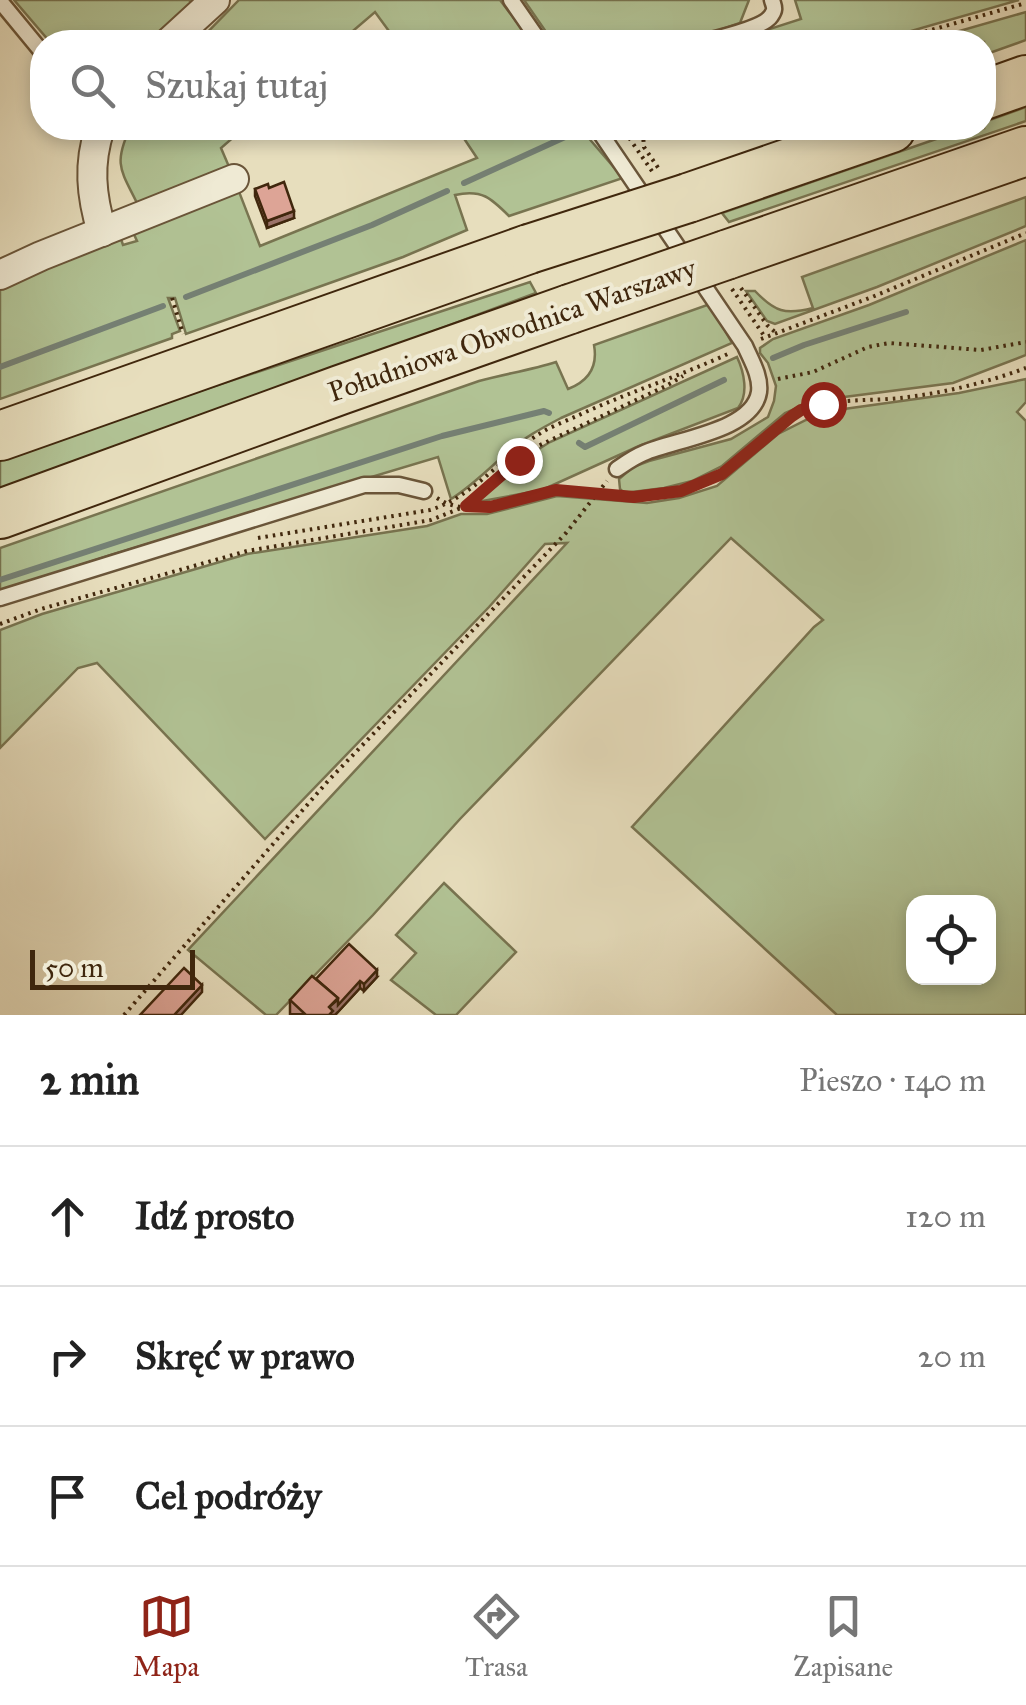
<!DOCTYPE html>
<html lang="pl">
<meta charset="utf-8">
<style>
:root{--surface:#fff;--page:#f6f6f6;--text:#222;--muted:#767676;--line:#e0e0e0;--accent:#8f2418}
body{margin:0;font-family:"IM FELL Great Primer",serif;background:var(--page);color:var(--text)}
.controls{position:absolute;right:30px;bottom:30px;display:grid;overflow:hidden;border-radius:20px;box-shadow:0 5px 15px #0003}
.controls button{width:90px;height:90px;display:grid;place-items:center;padding:0;border:0;border-bottom:2px solid var(--line);background:var(--surface);color:var(--text);font:50px sans-serif}
.scale{position:absolute;left:30px;bottom:25px;width:165px;box-sizing:border-box;padding-left:10px;border:5px solid #40270d;border-top:0;font-size:28px;line-height:35px;white-space:nowrap;color:#40270d;-webkit-text-stroke:8px #efead4;paint-order:stroke}
.stop{position:absolute;width:30px;height:30px;margin:-22px;border:8px solid #8f2418;border-radius:50%;background:#fff}
.stop.end{background:#8f2418;border-color:#fff;box-shadow:0 2px 10px #0008}
.list{margin:0;padding:0;list-style:none}
h2{display:flex;justify-content:space-between;align-items:center;height:130px;margin:0;padding:0 40px;font-size:42px}
h2 small{font-size:32px;font-weight:400;color:var(--muted)}
.list li{display:grid;grid-template-columns:65px 1fr auto;gap:30px;align-items:center;box-sizing:border-box;height:140px;padding:0 40px;border-top:2px solid var(--line)}
.list b{display:block;font-size:38px;white-space:nowrap}
.list em{font-size:32px;font-style:normal;color:var(--muted)}
.icon{flex:none;width:55px;height:55px;fill:none;stroke:currentColor;stroke-width:2;stroke-linecap:round;stroke-linejoin:round}
.map{position:relative;flex:none;width:1026px;height:1015px;overflow:hidden}
.search{position:absolute;background:var(--surface);box-shadow:0 5px 15px #0003;left:30px;right:30px;top:30px;height:110px;display:flex;align-items:center;gap:25px;box-sizing:border-box;padding:0 35px;border-radius:40px;color:var(--muted);font-size:38px}
.sheet{height:550px;background:var(--surface)}
nav{display:flex;justify-content:space-around;align-items:center;box-sizing:border-box;height:140px;border-top:2px solid var(--line);background:var(--surface);font-size:28px;color:var(--muted)}
nav a{display:grid;justify-items:center;gap:5px}
nav .on{color:var(--accent)}
.map>svg:first-child{display:block}
.green{fill:#b1c294;stroke:#787450;stroke-width:2.5;fill-rule:evenodd}
.lines{fill:none;stroke-linecap:round;stroke-linejoin:round}
.stream{stroke:#758074;stroke-width:6}
.service-casing{stroke:#6a5539;stroke-width:19}
.minor-casing{stroke:#6a5539;stroke-width:32}
.motorway-casing{stroke:#40270d;stroke-width:52}
.path{stroke:#40270d;stroke-width:4;stroke-dasharray:2.5 5;stroke-linecap:butt}
.service{stroke:#efead4;stroke-width:14}
.minor{stroke:#efead4;stroke-width:28}
.motorway{stroke:#e7debd;stroke-width:48}
.motorway-bridge-casing{stroke:#40270d;stroke-width:52;stroke-linecap:butt}
.motorway-bridge{stroke:#e7debd;stroke-width:48}
.wall{fill:#be8d81;stroke:#40270d;stroke-width:2.5}
.shaded-wall{fill:#9b7369;stroke:#40270d;stroke-width:2.5}
.building{fill:#dda496;stroke:#40270d;stroke-width:2.5}
.route{stroke:#8f2418;stroke-width:12}
.labels{text-anchor:middle;dominant-baseline:central;stroke-width:8;stroke-linejoin:round;paint-order:stroke}
.street-label{font-size:28px;fill:#40270d;stroke:#efead4}
</style>
<div class="map">
<svg width="1026" height="1015" viewBox="0 0 1026 1015">
<rect width="100%" height="100%" fill="#e7debd"/>
<filter id="stains"><feTurbulence type="fractalNoise" baseFrequency=".002" numOctaves="4"/><feColorMatrix values="0 0 0 0 .2 0 0 0 0 .09 0 0 0 0 .02 0 0 0 .5 -.17"/></filter>
<radialGradient id="worn" r=".72"><stop offset=".6" stop-color="#630" stop-opacity="0"/><stop offset="1" stop-color="#630" stop-opacity=".3"/></radialGradient>
<g class="green">
<path d="M14 0H189L193 4 155 42H50Z"/>
<path d="M239 0H500L532 42H397L375 12 340 42H198Z"/>
<path d="M524 0H749L740 23 684 42H553Z"/>
<path d="M795 0H1019L873 42H729L801 19Z"/>
<path d="M1026 12V40L984 55V42H921Z"/>
<path d="M1026 107V121L729 222 722 213 968 128H984V122Z"/>
<path d="M130 128H244L221 148 230 169 138 205C121 170 113 165 130 128Z"/>
<path d="M457 128H584L586 135 623 178 509 216C491 198 482 189 455 195L467 230 403 257 186 334 175 298H168L180 331 172 334V338L0 399V286L120 236 123 245 137 241 132 230 238 189 260 246 477 158Z"/>
<path d="M1026 197V226L877 287 775 324 767 321 746 291H755C775 312 785 315 813 308L802 277Z"/>
<path d="M1026 240V355L953 383 813 401 785 413 722 466 692 481 664 488 624 493 620 489 619 479 633 467 649 461 731 439 768 417 774 401 776 386 768 363 760 353V348L773 339 869 305Z"/>
<path d="M530 282 536 293 0 493V457Z"/>
<path d="M710 304 732 343 561 418C542 428 523 438 507 453 488 469 472 486 451 499L438 457 111 555 0 591V548L479 381C505 374 531 370 556 362L568 389C589 381 598 367 594 345Z"/>
<path d="M737 357C744 372 749 394 738 408L639 446 542 490 477 502 529 455 550 442Z"/>
<path d="M1026 379V402L1017 412 1026 421V1015H837L632 827 814 627 823 620 731 538 460 819 373 915 276 1015H266L188 950 567 543 545 544 489 607 265 839 97 663 78 668 0 748V630L42 614 247 554 427 526 461 514H487L557 496 647 503 679 498 717 486 778 434 806 420 844 409 959 393ZM914 902H988V978H914Z"/>
<path d="M444 883 516 952 456 1015H436L391 980 416 953 396 935Z"/>
</g>
<g class="lines">
<g class="stream">
<path d="M805 42 811 41"/>
<path d="M464 183 576 132"/>
<path d="M186 297 372 225 447 191"/>
<path d="M773 358 804 345 906 312"/>
<path d="M0 367 163 306"/>
<path d="M579 443 585 447 724 380"/>
<path d="M0 580 442 436 544 411 549 413"/>
</g>
<g class="service-casing">
<g id="service">
<path d="M511 0 540 42"/>
<path d="M0 1 42 52"/>
<path d="M703 42C719 38 763 28 771 16 776 9 774 7 772 0"/>
<path d="M597 128 745 346C751 360 761 376 759 392 753 431 676 439 644 453 634 457 626 463 617 469"/>
<path d="M0 598 364 485H399L424 491"/>
</g>
</g>
<g class="minor-casing">
<g id="minor">
<path d="M169 42 215 0"/>
<path d="M100 128C88 164 91 195 102 232"/>
<path d="M0 275 41 256 234 179"/>
</g>
</g>
<g class="motorway-casing">
<g id="motorway">
<path d="M984 95 1026 80"/>
<path d="M688 198 891 128"/>
<path d="M726 255 1026 151"/>
<path d="M0 436 529 249"/>
<path d="M0 514 340 390 570 309"/>
</g>
</g>
<g class="path">
<path d="M889 42 1026 3"/>
<path d="M649 128 650 129 643 135 644 147 659 169"/>
<path d="M722 128 727 141"/>
<path d="M625 132 654 174"/>
<path d="M741 288 767 325 775 332"/>
<path d="M732 289 765 337"/>
<path d="M172 298 183 334"/>
<path d="M761 339 872 297 1026 233"/>
<path d="M778 379 813 372 868 347 889 343 981 350 1026 342"/>
<path d="M437 498C474 522 516 494 555 490 569 488 586 493 600 494 642 498 681 495 719 476 748 462 773 422 802 410 834 397 874 402 908 397 948 392 988 382 1026 368"/>
<path d="M258 538 430 510C475 496 504 454 544 431 555 425 568 420 579 415 629 392 680 376 730 353"/>
<path d="M0 624 41 609 247 551 431 520 466 506 538 446 666 386 683 376"/>
<path d="M124 1015 328 781 566 533 607 481"/>
</g>
<use href="#service" class="service"/>
<use href="#minor" class="minor"/>
<use href="#motorway" class="motorway"/>
<g class="motorway-bridge-casing">
<g id="motorway-bridge">
<path d="M529 249 688 198"/>
<path d="M570 309 726 255"/>
</g>
</g>
<use href="#motorway-bridge" class="motorway-bridge"/>
</g>
<g class="wall">
<path d="M269 188 294 218 267 228 255 196V189Z"/>
<path d="M377 977 364 991 360 988 335 1015 290 1014V1000L316 979Z"/>
</g>
<g class="shaded-wall">
<path d="M294 211V218L267 228V221Z"/>
<path d="M377 970V977L364 991V984Z"/>
<path d="M360 981V988L338 1012 335 1015H329V1007Z"/>
<path d="M202 985V992L181 1015H174Z"/>
</g>
<g class="building">
<path d="M284 182 294 211 267 221 255 189 268 184 269 188Z"/>
<path d="M349 944 377 970 364 984 360 981 338 1005V998L316 979Z"/>
<path d="M184 968 202 985 174 1015H140Z"/>
<path d="M312 976 338 998 329 1007 333 1011 329 1015H306L290 1000Z"/>
</g>
<g class="lines">
<path class="route" d="M519 460 466 506 490 507 556 490 634 497 681 491 722 474 792 416 801 410 823 404"/>
</g>
<g class="labels">
<g class="street-label">
<text transform="translate(512 330) rotate(-19)">Południowa Obwodnica Warszawy</text>
</g>
</g>
<rect width="100%" height="100%" filter="url(#stains)"/>
<rect width="100%" height="100%" fill="url(#worn)"/>
</svg>
<div class="controls">
<button><svg class="icon" aria-label="locate" viewBox="0 0 24 24"><circle cx="12" cy="12" r="6"/><path d="M12 2v4M12 18v4M2 12h4M18 12h4"/></svg></button>
</div>
<div class="scale">50 m</div>
<div class="stop" style="left:823px;top:404px"></div>
<div class="stop end" style="left:519px;top:460px"></div>
<div class="search"><svg class="icon" aria-label="search" viewBox="0 0 24 24"><circle cx="10" cy="10" r="6"/><path d="M15 15l6 6"/></svg>Szukaj tutaj</div>
</div>
<section class="sheet">
<h2>2 min<small>Pieszo · 140 m</small></h2>
<ul class="list">
<li><svg class="icon" aria-label="ahead" viewBox="0 0 24 24"><path d="M12 20V5M6 11l6-6 6 6"/></svg><div><b>Idź prosto</b></div><em>120 m</em></li>
<li><svg class="icon" aria-label="right" viewBox="0 0 24 24"><path d="M7 20v-9h11M14 6l5 5-5 5"/></svg><div><b>Skręć w prawo</b></div><em>20 m</em></li>
<li><svg class="icon" aria-label="arrive" viewBox="0 0 24 24"><path d="M6 21V4h12l-3 4 3 4H6"/></svg><div><b>Cel podróży</b></div></li>
</ul>
</section>
<nav>
<a class="on"><svg class="icon" aria-label="map" viewBox="0 0 24 24"><path d="M3 6l6-2 6 2 6-2v14l-6 2-6-2-6 2zM9 4v14M15 6v14"/></svg>Mapa</a>
<a><svg class="icon" aria-label="directions" viewBox="0 0 24 24"><path d="M12 3l9 9-9 9-9-9zM9 14v-3h6M13 9l2 2-2 2"/></svg>Trasa</a>
<a><svg class="icon" aria-label="saved" viewBox="0 0 24 24"><path d="M7 4h10v16l-5-4-5 4z"/></svg>Zapisane</a>
</nav>
